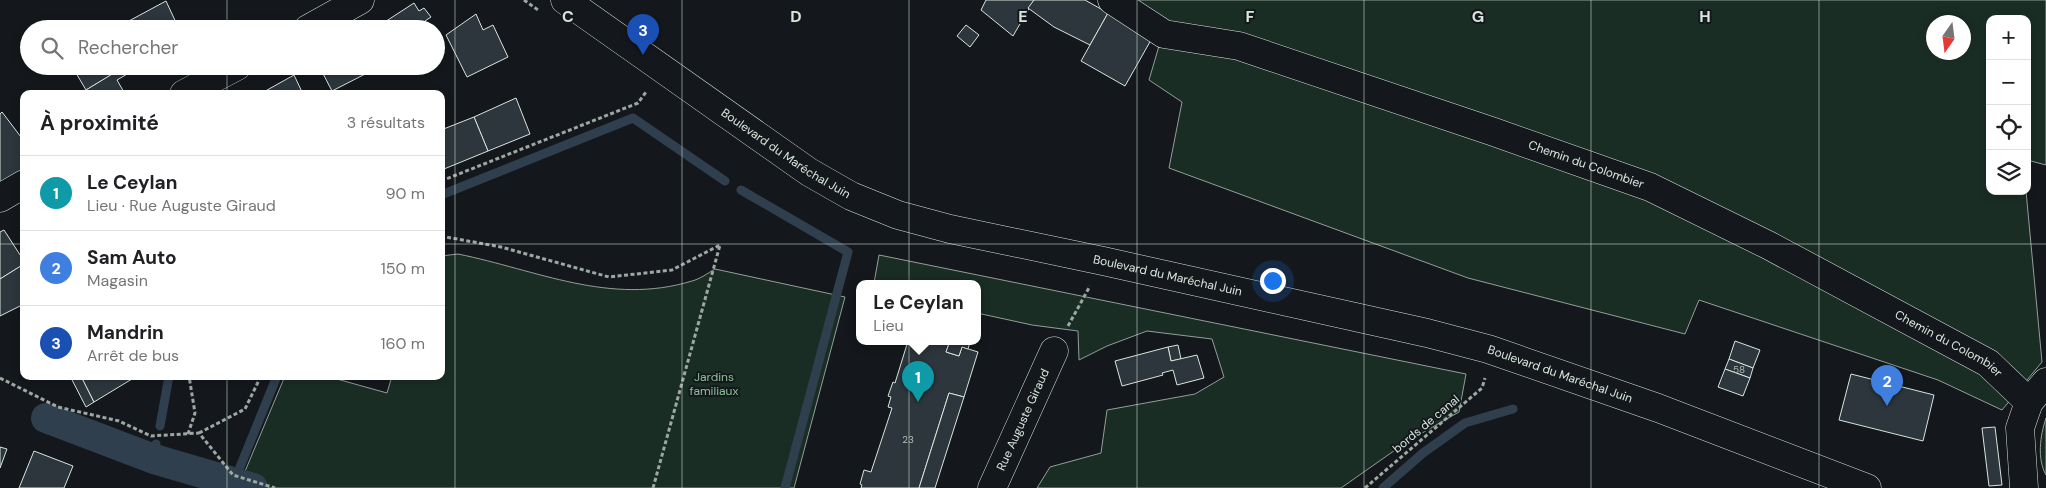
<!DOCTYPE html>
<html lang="fr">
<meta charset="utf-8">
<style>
:root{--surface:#fff;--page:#f6f6f6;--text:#202124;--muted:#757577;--line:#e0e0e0;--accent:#0f766e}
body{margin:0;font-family:"DM Sans",sans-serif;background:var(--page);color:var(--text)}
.controls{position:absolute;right:15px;top:15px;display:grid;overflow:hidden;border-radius:10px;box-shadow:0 2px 8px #0003}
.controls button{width:45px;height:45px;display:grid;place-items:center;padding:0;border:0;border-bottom:1px solid var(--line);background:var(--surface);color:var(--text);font:25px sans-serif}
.compass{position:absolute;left:1926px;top:15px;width:45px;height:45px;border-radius:50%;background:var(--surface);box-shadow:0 2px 8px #0003;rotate:194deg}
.you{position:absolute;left:1272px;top:280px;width:18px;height:18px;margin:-12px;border:4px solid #fff;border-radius:50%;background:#1a73e8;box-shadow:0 0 0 8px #1a73e833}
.badge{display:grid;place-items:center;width:32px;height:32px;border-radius:50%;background:var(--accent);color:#fff;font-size:16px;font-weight:700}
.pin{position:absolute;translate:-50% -41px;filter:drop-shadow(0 1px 2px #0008)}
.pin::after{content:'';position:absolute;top:26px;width:18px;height:15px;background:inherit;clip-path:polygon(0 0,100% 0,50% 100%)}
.popup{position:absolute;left:856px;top:280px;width:125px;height:65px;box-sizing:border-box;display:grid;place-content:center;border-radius:10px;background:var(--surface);filter:drop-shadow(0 1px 4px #0005);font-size:16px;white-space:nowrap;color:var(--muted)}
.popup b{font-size:19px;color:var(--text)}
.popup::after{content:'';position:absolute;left:50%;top:100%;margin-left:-10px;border:10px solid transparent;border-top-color:var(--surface)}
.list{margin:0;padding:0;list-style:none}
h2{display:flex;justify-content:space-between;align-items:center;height:65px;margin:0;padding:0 20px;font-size:21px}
h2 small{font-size:16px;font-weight:400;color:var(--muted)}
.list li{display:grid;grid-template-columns:32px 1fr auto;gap:15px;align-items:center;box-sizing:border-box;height:75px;padding:0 20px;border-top:1px solid var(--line)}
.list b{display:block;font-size:19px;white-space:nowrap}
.list p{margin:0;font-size:16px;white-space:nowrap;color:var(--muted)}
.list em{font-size:16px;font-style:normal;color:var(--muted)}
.icon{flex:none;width:28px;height:28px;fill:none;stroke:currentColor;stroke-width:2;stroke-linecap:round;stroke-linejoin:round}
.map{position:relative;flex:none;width:2046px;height:488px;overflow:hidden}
.search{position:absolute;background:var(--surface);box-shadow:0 2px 8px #0003;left:20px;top:20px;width:425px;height:55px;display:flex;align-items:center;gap:12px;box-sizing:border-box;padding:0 18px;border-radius:28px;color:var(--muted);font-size:19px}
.panel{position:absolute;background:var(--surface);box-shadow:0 2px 8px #0003;left:20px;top:90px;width:425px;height:290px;border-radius:10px}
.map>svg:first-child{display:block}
.green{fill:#1a2d24;stroke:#939e99;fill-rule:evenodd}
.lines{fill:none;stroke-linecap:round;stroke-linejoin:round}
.stream{stroke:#2f3f4d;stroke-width:9}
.canal{stroke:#2f3f4d;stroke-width:30}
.building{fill:#2c363c;stroke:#d8e6dc}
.minor-casing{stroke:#d8e6dc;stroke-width:29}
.major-casing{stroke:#d8e6dc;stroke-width:29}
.path{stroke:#9da8a2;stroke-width:3;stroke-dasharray:4 2.5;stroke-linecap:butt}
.minor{stroke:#14181c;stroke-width:28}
.major{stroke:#14181c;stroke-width:28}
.grid{fill:none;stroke:#d8e6dc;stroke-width:1;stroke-opacity:0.55}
.labels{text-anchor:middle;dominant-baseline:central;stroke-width:4;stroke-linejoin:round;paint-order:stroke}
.number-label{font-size:10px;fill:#adbab4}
.street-label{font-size:12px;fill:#d8e6dc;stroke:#14181c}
.park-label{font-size:12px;fill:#8ac095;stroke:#14181c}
.grid-label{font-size:16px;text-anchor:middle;font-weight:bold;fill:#d8e6dc;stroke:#14181c;stroke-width:4;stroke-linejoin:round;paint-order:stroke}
</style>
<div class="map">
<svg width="2046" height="488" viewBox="0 0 2046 488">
<rect width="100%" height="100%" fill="#14181c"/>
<g class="green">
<path d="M1133 0H2046V165L2027 160V19H1990V191H2026L2042 362 2002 410 1938 380 1699 300 1685 334 1468 278 1169 168 1182 102 1149 80 1166 22ZM1934 22H1964V52H1934Z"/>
<path d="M458 254C537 270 610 306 692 281 700 279 708 273 715 269L845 297 794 488H238L285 376H326L387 393 392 376H441V256Z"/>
<path d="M879 255 1466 374 1459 412 1408 441 1341 488H1037L1050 467 1101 453 1107 410 1195 394 1224 377 1212 339 1147 331 1107 346 1079 360 1078 331 1032 325 977 313V283H874Z"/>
<path d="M2046 418V475C2037 459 2040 436 2046 418Z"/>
</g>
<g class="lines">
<g class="stream">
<path d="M741 190 848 252 785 488"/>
<path d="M441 195 633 118 725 181"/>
<path d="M160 426 169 376"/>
<path d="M154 459 156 444"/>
<path d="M240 467 277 376"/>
<path d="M1383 488 1423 453 1465 423 1513 409"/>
</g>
<path class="canal" d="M46 418 154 459 253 488"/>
</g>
<g class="building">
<path d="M986 0H1034L1013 36 981 10Z"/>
<path d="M1034 0H1085L1108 13 1090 45 1054 27 1028 8Z"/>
<path d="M166 1 179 29H114Z"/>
<path d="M414 3 419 11 424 8 431 17 425 21 430 29H374Z"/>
<path d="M1108 13 1151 40 1125 86 1081 61Z"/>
<path d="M476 14 483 30 493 25 508 57 467 77 446 35Z"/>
<path d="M966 25 979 35 970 47 957 36Z"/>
<path d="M75 66H110L114 73 86 90 73 68Z"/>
<path d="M110 66H141L117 80 125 94H88L86 90 114 73Z"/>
<path d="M319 66H374L375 69 332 91Z"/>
<path d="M397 66H411L400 73Z"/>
<path d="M294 75 303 94H260Z"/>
<path d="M516 98 530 134 488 151 474 117Z"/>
<path d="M2 112 24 141V168L0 185V114Z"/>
<path d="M474 117 488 151 444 169 441 163V130Z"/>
<path d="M4 230 24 261V264L0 279V232Z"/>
<path d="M24 264V304L0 316V279Z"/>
<path d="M908 341H950L946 352 959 356 962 347 978 352 964 397 949 393 919 488H861L862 485 860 484 864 470 871 472 892 408 888 407 891 397 888 396 893 382 895 383Z"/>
<path d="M950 341H967L970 342 968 349 962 347 959 356 946 352Z"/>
<path d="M1735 341 1760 350 1753 368 1729 359Z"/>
<path d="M1178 345 1181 359 1171 361 1168 347Z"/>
<path d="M1168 347 1171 361 1197 355 1204 378 1177 385 1173 370 1162 373 1163 375 1122 386 1115 361Z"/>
<path d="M1729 359 1753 368 1750 378 1725 369Z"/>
<path d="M1725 369 1750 378 1743 396 1718 387Z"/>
<path d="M1851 374 1934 395 1923 441 1839 420Z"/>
<path d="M70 376H81L94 402 86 407Z"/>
<path d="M81 376H137L94 402Z"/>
<path d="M949 393 964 397 935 488H919Z"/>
<path d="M1995 427 2002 485 1989 486 1982 428Z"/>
<path d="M0 447 7 449 0 468Z"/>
<path d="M34 451 73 466 64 488H19Z"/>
</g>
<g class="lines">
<g class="minor-casing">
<g id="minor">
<path id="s1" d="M1112 0 1164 34 1239 46 1494 132 1650 187 1768 245 1988 363 2029 402"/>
<path d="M308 29 360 0"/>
<path d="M184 94 237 66"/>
<path d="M0 198 24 184"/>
<path id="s2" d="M992 488 1054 351"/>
<path d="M2024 488 2020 428 2029 402 2046 382"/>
</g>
</g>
<g class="major-casing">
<g id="major">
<path id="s3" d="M565 0 809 172 851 196 898 215 950 229 1103 261 1427 333 1488 349 1658 408 1867 488"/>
</g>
</g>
<g class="path">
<path d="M524 0 538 10"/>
<path d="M441 181 638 103 646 92"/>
<path d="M441 239 446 237 501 247 609 277 672 270 720 245"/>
<path d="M1068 326 1090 286"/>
<path d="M0 378 58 407 119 421 151 436 199 433 233 475 275 488"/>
<path d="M199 433 245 409 261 376"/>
<path d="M188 434 195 413 189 376"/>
<path d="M653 488 720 245"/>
<path d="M1365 488 1482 388 1485 378"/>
</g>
<use href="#minor" class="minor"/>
<use href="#major" class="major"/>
</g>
<path class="grid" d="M227 0V29M455 0V488M682 0V488M909 0V488M1137 0V488M1364 0V488M1591 0V488M1819 0V488M227 66V94M0 244H24M441 244H2046M227 376V488"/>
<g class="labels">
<g class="number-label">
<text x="1739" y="369">58</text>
<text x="908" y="439">23</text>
</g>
<g class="street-label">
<text stroke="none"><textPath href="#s3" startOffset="269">Boulevard du Maréchal Juin</textPath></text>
<text stroke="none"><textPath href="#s1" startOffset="505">Chemin du Colombier</textPath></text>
<text stroke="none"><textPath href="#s3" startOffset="674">Boulevard du Maréchal Juin</textPath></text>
<text stroke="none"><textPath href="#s1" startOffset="910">Chemin du Colombier</textPath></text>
<text stroke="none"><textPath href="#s3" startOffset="1079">Boulevard du Maréchal Juin</textPath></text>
<text stroke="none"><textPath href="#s2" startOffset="75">Rue Auguste Giraud</textPath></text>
<text transform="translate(1426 424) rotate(-40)">bords de canal</text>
</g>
<g class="park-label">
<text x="714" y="377">Jardins<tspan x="714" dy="14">familiaux</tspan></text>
</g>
</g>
<g class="grid-label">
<text x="568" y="22">C</text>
<text x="796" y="22">D</text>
<text x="1023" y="22">E</text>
<text x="1250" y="22">F</text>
<text x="1478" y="22">G</text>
<text x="1705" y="22">H</text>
</g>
</svg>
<div class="controls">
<button>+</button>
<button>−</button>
<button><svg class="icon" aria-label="locate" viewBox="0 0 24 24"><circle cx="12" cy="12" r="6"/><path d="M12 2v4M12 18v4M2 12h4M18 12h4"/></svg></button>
<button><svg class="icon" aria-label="layers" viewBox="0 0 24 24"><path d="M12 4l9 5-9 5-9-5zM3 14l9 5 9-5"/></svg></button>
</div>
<svg class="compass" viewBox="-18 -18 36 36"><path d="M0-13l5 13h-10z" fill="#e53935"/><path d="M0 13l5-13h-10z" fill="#757577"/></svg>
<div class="you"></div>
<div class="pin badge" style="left:918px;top:402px;background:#0f9aa8">1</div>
<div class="popup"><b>Le Ceylan</b>Lieu</div>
<div class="pin badge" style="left:1887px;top:406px;background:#3f7fe0">2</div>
<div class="pin badge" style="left:643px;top:55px;background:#1a4fb4">3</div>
<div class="search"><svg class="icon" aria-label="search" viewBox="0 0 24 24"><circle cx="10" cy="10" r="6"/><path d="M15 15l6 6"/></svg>Rechercher</div>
<section class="panel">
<h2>À proximité<small>3 résultats</small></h2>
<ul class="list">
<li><span class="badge" style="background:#0f9aa8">1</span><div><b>Le Ceylan</b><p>Lieu · Rue Auguste Giraud</p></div><em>90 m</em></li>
<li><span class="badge" style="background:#3f7fe0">2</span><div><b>Sam Auto</b><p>Magasin</p></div><em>150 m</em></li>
<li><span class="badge" style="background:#1a4fb4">3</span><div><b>Mandrin</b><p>Arrêt de bus</p></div><em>160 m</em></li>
</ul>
</section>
</div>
